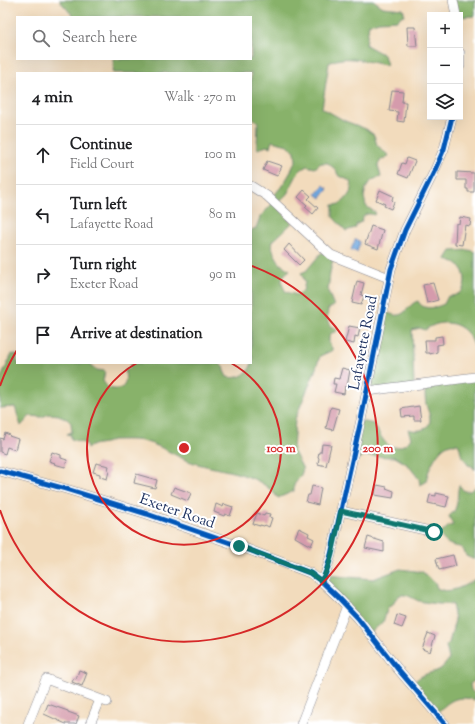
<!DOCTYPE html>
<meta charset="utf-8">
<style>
:root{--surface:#fff;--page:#f6f6f6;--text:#202124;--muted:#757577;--line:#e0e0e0}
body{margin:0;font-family:"Sorts Mill Goudy",serif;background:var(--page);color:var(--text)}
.controls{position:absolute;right:12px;top:12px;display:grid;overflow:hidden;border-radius:0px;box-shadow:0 4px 16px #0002}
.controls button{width:36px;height:36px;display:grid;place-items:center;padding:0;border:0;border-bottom:1px solid var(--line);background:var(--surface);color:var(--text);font:20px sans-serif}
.stop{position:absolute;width:12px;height:12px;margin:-9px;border:3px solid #0f766e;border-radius:50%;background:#fff}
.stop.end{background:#0f766e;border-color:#fff;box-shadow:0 1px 4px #0008}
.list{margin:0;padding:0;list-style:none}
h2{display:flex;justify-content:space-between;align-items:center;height:52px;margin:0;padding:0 16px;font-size:17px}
h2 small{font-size:13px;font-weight:400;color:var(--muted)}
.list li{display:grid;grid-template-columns:26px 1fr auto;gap:12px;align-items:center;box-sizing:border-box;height:60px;padding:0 16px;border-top:1px solid var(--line)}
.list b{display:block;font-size:15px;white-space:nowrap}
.list p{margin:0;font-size:13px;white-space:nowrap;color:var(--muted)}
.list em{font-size:13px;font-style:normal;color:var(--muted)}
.icon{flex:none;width:22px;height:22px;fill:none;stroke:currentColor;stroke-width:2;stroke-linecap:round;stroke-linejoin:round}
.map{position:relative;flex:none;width:475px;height:724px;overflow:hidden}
.search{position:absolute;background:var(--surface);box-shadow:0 4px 16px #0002;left:16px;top:16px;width:236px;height:44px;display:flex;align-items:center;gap:10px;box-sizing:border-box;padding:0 14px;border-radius:0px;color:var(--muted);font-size:15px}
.panel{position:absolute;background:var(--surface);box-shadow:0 4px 16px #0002;left:16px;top:72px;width:236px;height:292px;border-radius:0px}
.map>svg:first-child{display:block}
.forest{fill:#88b26a;stroke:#527064}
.water{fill:#70a7de;stroke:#466b9e}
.building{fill:#d59bac}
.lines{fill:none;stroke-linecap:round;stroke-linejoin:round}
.minor-casing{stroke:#86858d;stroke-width:10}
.minor{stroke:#fff;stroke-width:9}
.cycleway-casing{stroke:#fff;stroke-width:8}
.cycleway{stroke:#0057b8;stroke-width:5}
.route{stroke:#0f766e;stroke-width:5}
.ring{fill:none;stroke:#d62828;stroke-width:2}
.labels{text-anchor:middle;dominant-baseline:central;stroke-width:4;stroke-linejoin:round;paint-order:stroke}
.street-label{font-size:15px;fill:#1b2f5e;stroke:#fff}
.centre{fill:#d62828;stroke:#fff;stroke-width:2}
.ring-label{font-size:12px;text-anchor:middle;font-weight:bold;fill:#d62828;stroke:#fff;stroke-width:4;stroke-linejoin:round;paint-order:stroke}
</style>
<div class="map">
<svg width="475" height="724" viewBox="0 0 475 724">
<rect width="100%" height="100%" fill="#fff"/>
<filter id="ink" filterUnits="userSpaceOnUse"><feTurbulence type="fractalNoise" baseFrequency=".025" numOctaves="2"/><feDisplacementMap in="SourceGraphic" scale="8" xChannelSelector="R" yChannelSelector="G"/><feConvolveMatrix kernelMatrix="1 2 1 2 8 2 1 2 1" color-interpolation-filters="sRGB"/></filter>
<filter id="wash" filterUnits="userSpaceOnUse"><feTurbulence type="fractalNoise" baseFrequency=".012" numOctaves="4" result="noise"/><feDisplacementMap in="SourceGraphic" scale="16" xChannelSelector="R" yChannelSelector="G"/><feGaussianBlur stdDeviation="0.9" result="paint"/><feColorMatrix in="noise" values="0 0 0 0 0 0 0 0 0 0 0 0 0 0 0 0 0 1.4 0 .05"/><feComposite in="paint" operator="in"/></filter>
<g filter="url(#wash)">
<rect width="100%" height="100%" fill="#f2dbbc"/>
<g class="forest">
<path d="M59 0H373L383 7 403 9 405 15 401 16 398 20 379 21 369 24 366 45 384 55 387 65C369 63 346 53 329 63L322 108 345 121 366 129 374 135 377 145 389 156 381 160 378 165 381 177 372 180 366 188 364 197 366 206 376 213 374 215C367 212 363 215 361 222L357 224 355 228 346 231 333 217V205C342 206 348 197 352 189L350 181 338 175 336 170 328 163H321L315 168 307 166 302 169 298 173 287 194 276 205 292 223 273 241C270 251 277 256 280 264L290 270C280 277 280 282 286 292L297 295 303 291 305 282 301 273 306 271 322 252 333 259 330 273 328 291 334 306 328 309 327 319 330 326 337 329 336 332 331 333 329 337V343L333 350 320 356 315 371 295 419 293 450 303 469 301 475 294 485V491L278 498C257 469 215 472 186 460 172 454 161 446 146 442 136 439 123 440 112 440 105 446 95 441 87 449L86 444 71 439V435L67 434 72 432 71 423 67 419 63 418 59 415 49 414 42 417 30 416 21 426 15 407 0 408V380L12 354 17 355V363H90L91 367 97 370 105 371 103 381 108 388C124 392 127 385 125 371L130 368 131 363H218L223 366 224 371 227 377C242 380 252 371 253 357L251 355V230L256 228 260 217 272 204 270 200C277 192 285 183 290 173 292 169 293 165 296 161L295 151 288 145 272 141 270 147 267 146 258 149 257 146 258 122 251 117V73H113L114 59H251V17H74Z"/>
<path d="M453 0H475V16L460 17Z"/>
<path d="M469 250 475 252V348C473 344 471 337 468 334 457 320 438 320 425 330L420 328 412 330 414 387 369 389 383 311C388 313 395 316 399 315 407 313 410 303 418 301 423 311 435 308 444 304L448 296C475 297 466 258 447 261L446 259 451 251Z"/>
<path d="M475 379V470L472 466 468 465 461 454 460 448 458 444C455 444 451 443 448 445 437 449 427 472 426 482L420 485 419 479 408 465 395 457 364 456 352 461 361 421 374 424C380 434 386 452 401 446 406 444 408 443 411 438L408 429C416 432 430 431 430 419 430 414 427 409 426 404 425 399 425 393 425 388Z"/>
<path d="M459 485 464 491H470L475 487V560L466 556C462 543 458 549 449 544 445 543 442 537 439 535L449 526 453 525 449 516C460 509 456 496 459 485Z"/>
<path d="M400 569 423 572C428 579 434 579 437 588 449 595 465 586 475 579V680L470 684 471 690 475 694V700C457 695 450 700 438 712L411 684C414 682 418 678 422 676 436 669 438 675 449 659L446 646 449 643 455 620 452 604C441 605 429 603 419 601 413 599 408 594 401 595 396 596 395 601 393 605L388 607 383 622 370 633 322 582 324 575 373 579Z"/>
</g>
<g class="water">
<path d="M324 185 328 189 321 198 316 194Z"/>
<path d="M357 239 360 242 357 252 351 250 355 240Z"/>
</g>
<g id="blocks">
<g class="building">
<path d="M407 27H415L417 46H408Z"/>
<path d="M392 90 403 91 402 102H406L404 122 397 121 398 112 389 111Z"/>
<path d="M407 158 415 161 408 178 398 174 402 163 405 164Z"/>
<path d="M267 161 282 166 277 176 263 170Z"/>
<path d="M457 172 474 173V192H468V189H466V180H457Z"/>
<path d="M304 190 311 196 308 199 318 208 313 214 305 207 307 205 298 197Z"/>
<path d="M380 190 393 196 392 200 394 202 391 209 384 206 385 204 376 200Z"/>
<path d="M460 217 471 219 470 226 465 225 462 245 455 244 456 223 459 224Z"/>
<path d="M371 226 383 230 378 249 365 244Z"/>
<path d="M289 244 304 260 299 265 284 250Z"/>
<path d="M357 281 364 283 361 295 364 296 361 305 352 303Z"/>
<path d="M433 283 438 300 427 303 423 285Z"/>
<path d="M349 326 360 328 358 337 355 336 354 344 345 342Z"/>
<path d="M442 336 443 344 437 345V352L430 354V353H426L425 340H435V337Z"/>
<path d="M342 368 350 370 347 387 345 386 344 394 334 392 336 384H333L334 378 339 379Z"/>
<path d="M419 406 421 420H414V416L402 417 401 409Z"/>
<path d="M331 407 339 409 333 430 326 428Z"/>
<path d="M5 433 10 435 9 436 18 439 15 450 7 447 5 454 0 452V438L3 439Z"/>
<path d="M322 444 331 445 326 466 318 464 319 458 318 457 319 452H321Z"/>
<path d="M52 452 61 455V458L67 460 65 467 54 464 55 463 49 461Z"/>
<path d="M96 463 109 466 108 470 109 471 107 479 100 477V474L93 472Z"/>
<path d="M136 474 157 480 155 488 134 483Z"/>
<path d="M377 485 387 487 386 488 394 491 393 498 375 495Z"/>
<path d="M312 486 321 488 318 505 306 502 308 495H310Z"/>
<path d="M174 487 191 493 188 501 171 494Z"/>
<path d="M436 493 449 496 446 507 428 503 430 495 436 496Z"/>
<path d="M216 504 223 507 224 504 233 507 230 516 225 514 224 516 214 512Z"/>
<path d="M257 513 264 516 265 513 270 514 269 517 272 518 269 527 265 525 264 526 260 525V526L253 524Z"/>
<path d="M299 528 309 533 308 536 314 539 311 546 295 537Z"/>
<path d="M368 537 384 542V552L365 548Z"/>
<path d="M453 555 456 566 439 570 436 559Z"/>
<path d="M397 615 406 618 402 628 394 625Z"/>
<path d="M428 633 435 636 430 652 422 649Z"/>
<path d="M79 670 87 673 82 686 72 682 74 678 76 679Z"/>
<path d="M48 704 68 711V712L79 716 76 724H66L44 714Z"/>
</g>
</g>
</g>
<g filter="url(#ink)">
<use href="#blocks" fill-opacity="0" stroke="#86858d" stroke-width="1"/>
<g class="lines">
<g class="minor-casing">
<g id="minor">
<path d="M453 0 456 15"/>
<path d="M460 53V66"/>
<path d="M251 186 267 196 331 255 389 278"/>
<path d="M367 391 475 377"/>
<path d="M0 471 66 489 147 514 239 546 310 573 321 581 337 596 358 618 397 668 445 724"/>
<path d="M341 511 434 532"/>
<path d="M321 581 325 575 331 555 361 420 391 269 405 230 434 172 444 149 452 117"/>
<path d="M28 724 46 679 107 702"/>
<path d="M90 724 100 700"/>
<path d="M301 724 347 606"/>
</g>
</g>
<use href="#minor" class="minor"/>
<g class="cycleway-casing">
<g id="cycleway">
<path d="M0 471 66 489 147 514 239 546 310 573 321 581 337 596 358 618 397 668 445 724"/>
<path d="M321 581 325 575 331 555 361 420 391 269 405 230 434 172 444 149 452 117"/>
</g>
</g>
<use href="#cycleway" class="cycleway"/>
</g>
</g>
<g class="lines" filter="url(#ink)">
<path class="route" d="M239 546 310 573 321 581C333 563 336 532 341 511L434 532"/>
</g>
<g class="ring">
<path d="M231 363A97 97 0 1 1 137 363"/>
<path d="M0 386A194 194 0 0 1 17 350M252 266A194 194 0 1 1 0 510"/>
</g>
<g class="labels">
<g class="street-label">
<text transform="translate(364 343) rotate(-79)">Lafayette Road</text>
<text transform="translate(177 512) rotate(19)">Exeter Road</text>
</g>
</g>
<circle cx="184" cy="448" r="6" class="centre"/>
<g class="ring-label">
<text x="281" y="452">100 m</text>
<text x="378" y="452">200 m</text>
</g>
</svg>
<div class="controls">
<button>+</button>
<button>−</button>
<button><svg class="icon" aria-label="layers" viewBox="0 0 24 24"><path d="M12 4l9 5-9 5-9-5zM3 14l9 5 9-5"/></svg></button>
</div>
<div class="stop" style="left:434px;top:532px"></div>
<div class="stop end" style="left:239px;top:546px"></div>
<div class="search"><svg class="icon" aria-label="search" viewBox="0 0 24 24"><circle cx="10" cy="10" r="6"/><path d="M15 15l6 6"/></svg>Search here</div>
<section class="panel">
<h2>4 min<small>Walk · 270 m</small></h2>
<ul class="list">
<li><svg class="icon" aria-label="ahead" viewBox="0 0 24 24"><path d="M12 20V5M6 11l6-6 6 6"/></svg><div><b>Continue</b><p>Field Court</p></div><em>100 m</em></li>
<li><svg class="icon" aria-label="left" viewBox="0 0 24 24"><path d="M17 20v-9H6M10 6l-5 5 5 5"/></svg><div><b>Turn left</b><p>Lafayette Road</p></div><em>80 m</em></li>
<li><svg class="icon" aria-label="right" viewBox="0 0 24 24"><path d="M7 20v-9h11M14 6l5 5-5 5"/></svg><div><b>Turn right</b><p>Exeter Road</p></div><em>90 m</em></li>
<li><svg class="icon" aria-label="arrive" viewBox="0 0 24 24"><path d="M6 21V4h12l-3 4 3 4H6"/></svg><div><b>Arrive at destination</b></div></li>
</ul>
</section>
</div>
